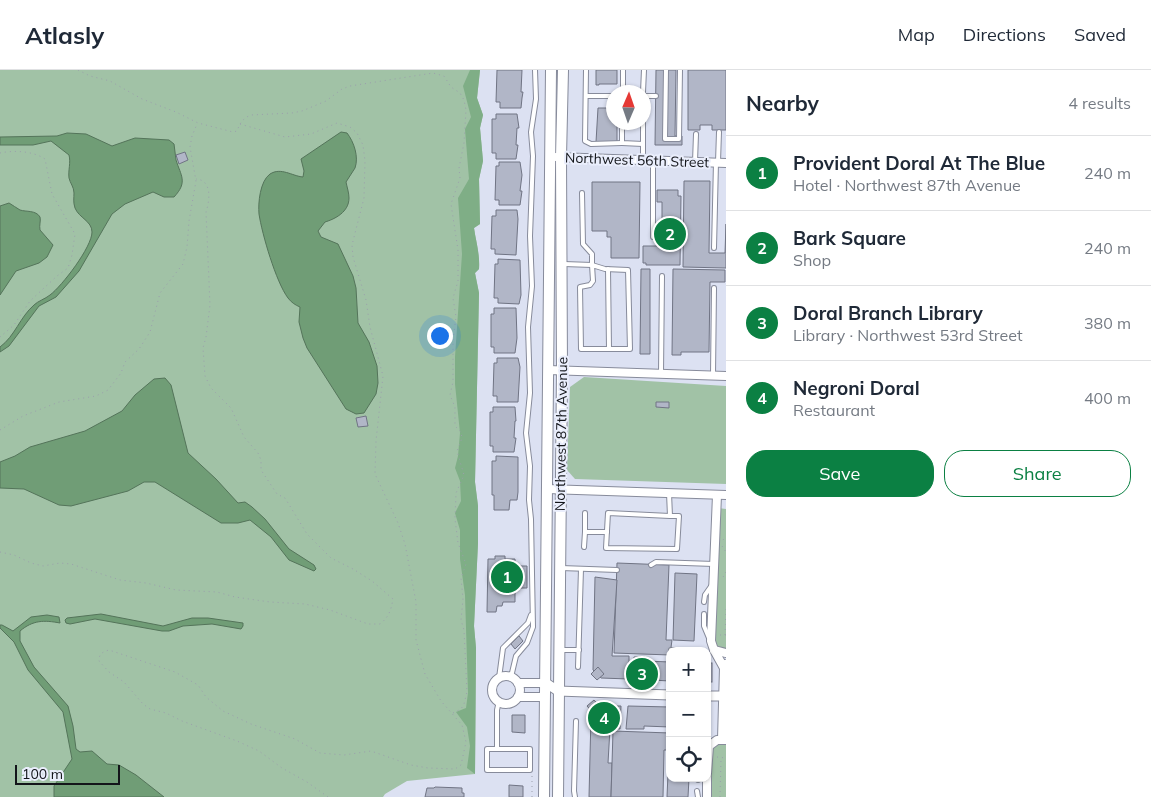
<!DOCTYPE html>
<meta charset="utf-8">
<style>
:root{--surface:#fff;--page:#f2f2f3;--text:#1f2937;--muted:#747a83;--line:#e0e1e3;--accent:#0b8043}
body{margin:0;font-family:Mulish,sans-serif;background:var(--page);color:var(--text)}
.controls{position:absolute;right:15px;bottom:15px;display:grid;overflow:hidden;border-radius:10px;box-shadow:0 1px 4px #0004}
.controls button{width:45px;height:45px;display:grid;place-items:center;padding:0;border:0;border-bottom:1px solid var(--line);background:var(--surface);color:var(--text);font:25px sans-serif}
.compass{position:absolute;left:606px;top:15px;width:45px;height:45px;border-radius:50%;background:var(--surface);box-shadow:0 1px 4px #0004;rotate:2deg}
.scale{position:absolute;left:15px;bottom:12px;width:105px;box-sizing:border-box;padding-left:5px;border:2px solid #13151a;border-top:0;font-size:14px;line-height:18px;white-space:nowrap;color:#13151a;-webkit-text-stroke:4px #eaeefc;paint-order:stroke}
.you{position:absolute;left:439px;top:265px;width:18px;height:18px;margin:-12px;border:4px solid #fff;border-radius:50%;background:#1a73e8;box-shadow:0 0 0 8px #1a73e833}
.badge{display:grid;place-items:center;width:32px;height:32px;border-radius:50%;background:var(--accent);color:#fff;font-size:16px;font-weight:700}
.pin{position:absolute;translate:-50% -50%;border:2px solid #fff;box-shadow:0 1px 5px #0006}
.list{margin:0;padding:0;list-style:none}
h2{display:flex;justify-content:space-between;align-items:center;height:65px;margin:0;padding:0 20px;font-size:21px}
h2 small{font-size:16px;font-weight:400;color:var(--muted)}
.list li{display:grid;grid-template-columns:32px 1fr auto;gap:15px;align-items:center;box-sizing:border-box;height:75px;padding:0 20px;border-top:1px solid var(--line)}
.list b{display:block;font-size:19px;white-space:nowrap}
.list p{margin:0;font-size:16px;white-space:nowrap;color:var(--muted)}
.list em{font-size:16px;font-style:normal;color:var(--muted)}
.actions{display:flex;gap:10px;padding:15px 20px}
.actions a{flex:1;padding:11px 0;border:1px solid var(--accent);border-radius:20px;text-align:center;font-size:18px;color:var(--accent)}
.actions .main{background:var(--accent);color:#fff}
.icon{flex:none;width:28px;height:28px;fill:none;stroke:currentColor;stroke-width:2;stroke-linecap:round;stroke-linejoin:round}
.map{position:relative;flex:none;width:726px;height:727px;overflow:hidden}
header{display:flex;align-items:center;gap:30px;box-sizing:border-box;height:70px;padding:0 25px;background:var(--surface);border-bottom:1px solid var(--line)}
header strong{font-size:24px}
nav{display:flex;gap:28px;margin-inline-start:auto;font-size:18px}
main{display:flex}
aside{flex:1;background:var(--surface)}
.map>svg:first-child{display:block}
.green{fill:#a1c2a6}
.forest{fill:#7fae86}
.water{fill:#709d76;stroke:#54745a}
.building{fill:#b1b6c7;stroke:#707484}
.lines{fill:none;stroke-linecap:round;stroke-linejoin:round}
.service-casing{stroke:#878b9b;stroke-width:6}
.minor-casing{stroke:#878b9b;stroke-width:10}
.tertiary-casing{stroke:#878b9b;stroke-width:11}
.secondary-casing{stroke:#878b9b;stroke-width:12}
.path{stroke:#9b9fac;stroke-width:1;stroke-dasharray:1 4;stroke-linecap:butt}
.service{stroke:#fff;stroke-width:4}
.minor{stroke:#fff;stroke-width:8}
.tertiary{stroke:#fff;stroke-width:9}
.secondary{stroke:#fff;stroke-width:10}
.labels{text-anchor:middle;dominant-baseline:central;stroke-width:4;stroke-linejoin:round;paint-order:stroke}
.street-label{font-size:14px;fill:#13151a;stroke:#eaeefc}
</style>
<header>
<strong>Atlasly</strong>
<nav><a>Map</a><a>Directions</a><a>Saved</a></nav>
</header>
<main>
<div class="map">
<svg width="726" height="727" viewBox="0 0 726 727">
<rect width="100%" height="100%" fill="#dce1f2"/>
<g class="green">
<path d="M0 0H480L477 28 483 45 480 58 483 91 479 109 480 154 474 158C476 172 480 184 479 199L475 203 479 223 475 412 478 436V473L474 556 476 578 475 704 407 711 385 724 383 727H0Z"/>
<path d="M584 307 726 316V414L575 409 567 400 570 317Z"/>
<path d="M718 438 726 439V581L719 579 714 574Z"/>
<path d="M718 672 726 673V727H708L710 680Z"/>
</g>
<path class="forest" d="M470 0H480L477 28 483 45 480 58 483 91 479 109 480 154 474 158C476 172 480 184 479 199L475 203 479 223 475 412 478 436V473L474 556 476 578 475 704 467 698 470 676 467 657 456 642 466 638 468 623 465 525 460 489V460L455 443 461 431 460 411 455 398 458 386 460 363 455 314V287L462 184 458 128 469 109 465 59 471 47 463 16Z"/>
<g class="water">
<path d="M341 62 347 63C354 72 359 87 355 98 352 103 349 107 346 112 347 117 349 123 349 128 349 142 335 149 325 152L318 161 321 167 338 174 353 206 356 218 358 253 369 272 377 296 378 313 376 324 364 343 356 344 346 339 307 278 303 268 299 252 300 237C295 235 291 232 288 228 276 212 262 164 259 144 258 133 260 111 270 104 281 97 292 106 303 107L304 101 301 89Z"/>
<path d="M67 63 86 64 112 76 135 68 169 70 174 74C175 79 175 85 176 90 181 106 188 112 174 127H164L153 122 125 134 112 144 79 201 56 227 39 236 9 276 0 282V277C15 266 20 247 34 235 38 231 45 229 50 225 62 216 92 177 92 162 92 151 79 148 75 138 73 132 74 128 74 123 74 117 70 113 69 108 68 100 71 93 69 85L51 71 33 75H0V67L57 66Z"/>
<path d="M9 133C13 135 16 138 20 140 26 142 36 140 40 147 41 151 39 155 40 160L53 175 47 187 39 193 16 201 0 225V136Z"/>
<path d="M165 308 171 315 188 383 216 409 238 433 245 432 252 437 265 449 289 479 314 495 316 499 314 501 289 490 271 467 250 450 238 453H221L155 412H144L128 421 71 436 59 435 24 419 0 418V392L15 386 30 377 85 361 122 341 135 325 154 309Z"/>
<path d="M101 544 163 556 192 548H208L243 553V556L241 559 212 554 183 556 169 561H162L95 549 70 554 66 553 65 550 67 548Z"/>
<path d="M47 545 59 547 60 553C44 550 33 550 20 561V571L34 597 68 636 73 656 76 679 80 682 92 681 107 694 119 695 136 705 164 727H54V716L72 689 63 642 28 600 14 572 0 558V555H2L13 561 31 547Z"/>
</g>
<g class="building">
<path d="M497 0H522L521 22H523L522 28 521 38H500V32H496Z"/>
<path d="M596 0H617V14H599V15H596Z"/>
<path d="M656 0H676L675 66H682V75H655Z"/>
<path d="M688 0H726V60H712V55H700V60H688Z"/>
<path d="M598 38H614V52H617V72H596Z"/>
<path d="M496 44H517L519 58H517L516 75H518L516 89H496V83H492V49H496Z"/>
<path d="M185 82 188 90 179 94 176 85Z"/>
<path d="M499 92H520L522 105 520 121H522L520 135H499V130H495L496 96H499Z"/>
<path d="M684 111H710L709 183H725L726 154V198L683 197Z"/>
<path d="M592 112H640L639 188H611V167H607V161H592Z"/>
<path d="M657 120H678V126H681L680 195H646V193H643V176H662V132H657Z"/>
<path d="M496 140H517L518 149 516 185 495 184V179H491L492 146H496Z"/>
<path d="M498 189 520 190 521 225 519 234 498 233V228H494L495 194H498Z"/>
<path d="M641 199H650V284H640Z"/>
<path d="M673 199 725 200V212H710L709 282H681V285H672Z"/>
<path d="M494 238H516L517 268 515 283H494V277H491V244H494Z"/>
<path d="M497 288H518L520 297 518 332H497V326H493L494 293H497Z"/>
<path d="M656 332H669V338L656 337Z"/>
<path d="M493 337H515L516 351H515L514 368H516L514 382H493V376H490V342H493Z"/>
<path d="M366 346 368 356 358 357 356 348Z"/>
<path d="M496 386 518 387V422L517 430H510L509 440H494V425H492V391H496Z"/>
<path d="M495 486H505V489H515V496H527V518H515V532H503L502 536H497L496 542H487L488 489H495Z"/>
<path d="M617 493 669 495 666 570H672L670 585 614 583Z"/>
<path d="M675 503 697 504 694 571 673 570Z"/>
<path d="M595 507 617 510 612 586H629V609L601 608 593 600Z"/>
<path d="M519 566 523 571 515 579 511 574Z"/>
<path d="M634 587H645V591L670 592V611L633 609Z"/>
<rect x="707" y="593" width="5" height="19"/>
<path d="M598 597 604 604 597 610 591 604Z"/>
<path d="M594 630 603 640 596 646 587 636Z"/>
<path d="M602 636H621L620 659 610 658 608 693H612L611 727H589L591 646Z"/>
<path d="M628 636 670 637V657L644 656V659H626Z"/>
<path d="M512 645H525V663L512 662Z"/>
<path d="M613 661 670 663V680H664L663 727H611Z"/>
<path d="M669 680 670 708H689L688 727H667Z"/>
<path d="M509 715 523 716V727H509Z"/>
<path d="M435 717 462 718V723H464V727H425L427 718H434Z"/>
</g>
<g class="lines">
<g class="service-casing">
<g id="service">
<path d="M586 0 585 71 591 74 622 73"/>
<path d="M666 0 665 69H679L680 0"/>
<path d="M623 22V0"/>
<path d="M643 22 644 0"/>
<path d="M586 26H614"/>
<path d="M644 26H656"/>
<path d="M622 52V73L643 74"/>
<path d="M643 90V52"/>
<path d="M695 92 696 64"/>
<path d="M718 92 719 62"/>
<path d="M653 167V90"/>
<path d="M714 178 716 92"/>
<path d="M564 194 592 195V184L583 174 582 123"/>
<path d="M592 195 605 199 628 200 630 279H581L580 217 590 215 593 211Z"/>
<path d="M608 199 609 279"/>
<path d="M661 303 662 206"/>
<path d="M713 305 714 218"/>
<path d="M669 423 670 446H679L677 479 606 478 608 443 670 446"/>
<path d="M585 443V462H607"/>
<path d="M584 477 585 462"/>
<path d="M651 495 656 492 714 494"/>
<path d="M561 498 617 500"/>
<path d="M704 532 705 525 712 515"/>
<path d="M704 544V556L709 568"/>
<path d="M561 580H579"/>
<path d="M671 580 698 581"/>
<path d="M578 597 581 499"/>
<path d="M511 607 516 586 527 573 533 557 531 449 529 430 530 396 526 363 530 323 528 257 532 216 530 166 533 86 531 62 536 29 535 0"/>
<path d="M499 608 503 578 528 553 531 545"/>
<path d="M497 679H487V700H530V679H497V640L499 631"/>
<path d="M698 710V708"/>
<path d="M697 721 698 727"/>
<path d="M575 727 574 721 576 651"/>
</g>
</g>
<g class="minor-casing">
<g id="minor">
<path d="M556 87 726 93"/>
<path d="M548 300 726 306"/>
<path d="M547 419 726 425"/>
<path d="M717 425 711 571 714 580 724 598"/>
<path d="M714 580 726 583"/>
<circle cx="506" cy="620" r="14"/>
<path d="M518 613H546"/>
<path d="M518 627H545"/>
<path d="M722 669 724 598 726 594"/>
<path d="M707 704 709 676 717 670H726"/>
<path d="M707 727V708"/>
</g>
</g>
<g class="tertiary-casing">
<g id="tertiary">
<path d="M546 613 558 621 670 625"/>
<path d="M707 626H726"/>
</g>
</g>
<g class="secondary-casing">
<g id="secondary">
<path d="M544 727 551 0"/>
<path d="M558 727 562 300 561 87 563 0"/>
</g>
</g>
<g class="path">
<path d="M78 0 90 6 110 11 142 29 176 42 198 53 233 62 237 61C240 53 243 48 251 45L292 43 302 41 326 31 342 19 350 16 433 3 444 6 451 17 460 23 464 30 466 40 464 73 459 98 460 108 451 134 458 180V211L453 228 456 247 453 270V312L450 325 455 337V356L461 362 462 368 457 381 464 405 456 423 455 449 458 473 466 494 461 508 463 529 461 550 464 560 467 622 464 634 461 639 453 643"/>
<path d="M240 54 285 67 311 64 337 53 350 57 357 63 363 75 365 91 364 128 352 175 353 187 366 230 370 257 383 306 376 371 375 404 398 453 405 474 416 532V570L425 604 441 631 462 655 466 672 461 695 455 699 428 698 411 695 371 681 344 685 320 683 295 669 251 654 223 641 206 627 198 615 175 602 109 580C102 582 99 584 99 591L109 602 124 612 143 634 150 639 166 643 182 651 237 671 259 681 282 698 307 712 328 727"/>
<path d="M0 83C14 80 33 81 45 89L52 124 75 164 72 185 68 198 57 206 30 231 14 255 0 267"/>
<path d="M0 360 23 346 59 332 96 326 108 320 121 303 125 292 139 279 150 262 160 223 183 194 187 177 189 151 196 111 190 77 192 66 197 54"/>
<path d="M723 470 726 466"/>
<path d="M722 476 726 482"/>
<path d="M0 482 14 485 31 493 43 496 60 493 71 494 120 510 146 513 176 520 217 522 235 527 270 532 305 534 330 540 368 554H380C389 547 391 540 393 529L372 511 353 499 331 488 307 464 285 428 277 424 261 400V390L258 383 244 367 231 338 211 318 205 306 203 278 206 267 210 235 206 142C210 130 212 110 196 109"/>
<path d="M726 502 723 506 726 510"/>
<path d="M720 565H726"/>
<path d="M725 565 726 538"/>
<path d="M717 687 726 688"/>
<path d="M532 727V705"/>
<path d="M720 727 721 688"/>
</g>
<use href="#service" class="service"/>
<use href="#minor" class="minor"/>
<use href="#tertiary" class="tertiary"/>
<use href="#secondary" class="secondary"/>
</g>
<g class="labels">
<g class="street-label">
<text transform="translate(637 90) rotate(2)">Northwest 56th Street</text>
<text transform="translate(561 364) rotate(-89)">Northwest 87th Avenue</text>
</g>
</g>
</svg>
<div class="controls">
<button>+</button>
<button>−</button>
<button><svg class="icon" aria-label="locate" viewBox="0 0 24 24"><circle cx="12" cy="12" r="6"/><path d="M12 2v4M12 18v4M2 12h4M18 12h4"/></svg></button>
</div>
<svg class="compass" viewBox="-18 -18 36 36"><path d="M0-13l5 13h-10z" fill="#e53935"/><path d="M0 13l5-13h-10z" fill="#747a83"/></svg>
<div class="scale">100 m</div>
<div class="you"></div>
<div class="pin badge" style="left:507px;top:507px">1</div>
<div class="pin badge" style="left:670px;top:164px">2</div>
<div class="pin badge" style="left:642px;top:604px">3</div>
<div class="pin badge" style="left:604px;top:648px">4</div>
</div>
<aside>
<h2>Nearby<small>4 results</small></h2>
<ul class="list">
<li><span class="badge">1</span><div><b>Provident Doral At The Blue</b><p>Hotel · Northwest 87th Avenue</p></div><em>240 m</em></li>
<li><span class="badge">2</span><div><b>Bark Square</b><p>Shop</p></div><em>240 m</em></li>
<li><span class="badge">3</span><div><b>Doral Branch Library</b><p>Library · Northwest 53rd Street</p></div><em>380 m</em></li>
<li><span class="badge">4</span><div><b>Negroni Doral</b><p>Restaurant</p></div><em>400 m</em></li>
</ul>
<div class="actions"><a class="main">Save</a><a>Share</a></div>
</aside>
</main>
